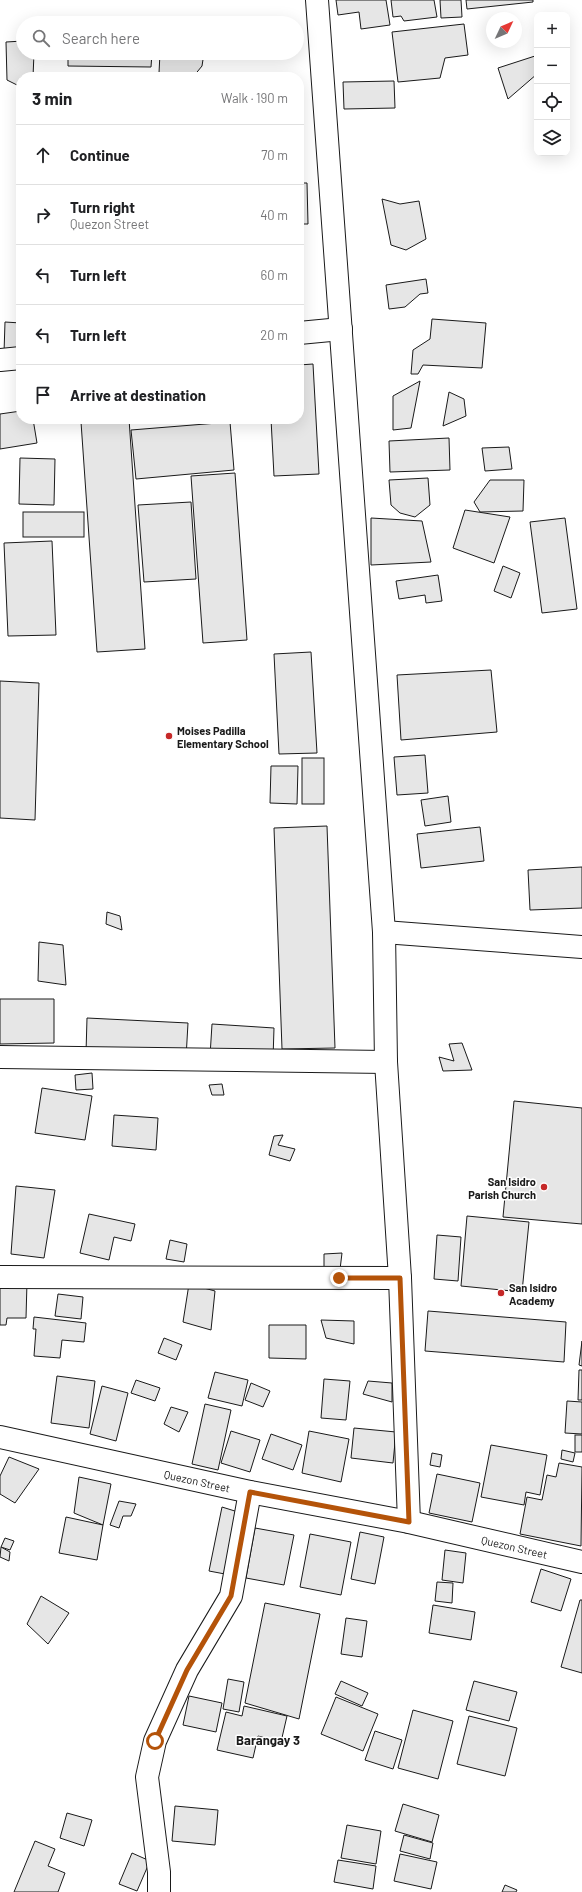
<!DOCTYPE html>
<meta charset="utf-8">
<style>
:root{--surface:#fff;--page:#f6f6f6;--text:#202124;--muted:#757577;--line:#e0e0e0}
body{margin:0;font-family:Barlow,sans-serif;background:var(--page);color:var(--text)}
.controls{position:absolute;right:12px;top:12px;display:grid;overflow:hidden;border-radius:8px;box-shadow:0 4px 16px #0002}
.controls button{width:36px;height:36px;display:grid;place-items:center;padding:0;border:0;border-bottom:1px solid var(--line);background:var(--surface);color:var(--text);font:20px sans-serif}
.compass{position:absolute;left:486px;top:12px;width:36px;height:36px;border-radius:50%;background:var(--surface);box-shadow:0 4px 16px #0002;rotate:46deg}
.stop{position:absolute;width:12px;height:12px;margin:-9px;border:3px solid #b45309;border-radius:50%;background:#fff}
.stop.end{background:#b45309;border-color:#fff;box-shadow:0 1px 4px #0008}
.list{margin:0;padding:0;list-style:none}
h2{display:flex;justify-content:space-between;align-items:center;height:52px;margin:0;padding:0 16px;font-size:17px}
h2 small{font-size:13px;font-weight:400;color:var(--muted)}
.list li{display:grid;grid-template-columns:26px 1fr auto;gap:12px;align-items:center;box-sizing:border-box;height:60px;padding:0 16px;border-top:1px solid var(--line)}
.list b{display:block;font-size:15px;white-space:nowrap}
.list p{margin:0;font-size:13px;white-space:nowrap;color:var(--muted)}
.list em{font-size:13px;font-style:normal;color:var(--muted)}
.icon{flex:none;width:22px;height:22px;fill:none;stroke:currentColor;stroke-width:2;stroke-linecap:round;stroke-linejoin:round}
.map{position:relative;flex:none;width:582px;height:1892px;overflow:hidden}
.search{position:absolute;background:var(--surface);box-shadow:0 4px 16px #0002;left:16px;top:16px;width:288px;height:44px;display:flex;align-items:center;gap:10px;box-sizing:border-box;padding:0 14px;border-radius:22px;color:var(--muted);font-size:15px}
.panel{position:absolute;background:var(--surface);box-shadow:0 4px 16px #0002;left:16px;top:72px;width:288px;height:352px;border-radius:16px}
.map>svg:first-child{display:block}
.building{fill:#e6e6e6;stroke:#1a1a1a}
.lines{fill:none;stroke-linecap:round;stroke-linejoin:round}
.minor-casing{stroke:#1a1a1a;stroke-width:24}
.major-casing{stroke:#1a1a1a;stroke-width:24}
.minor{stroke:#fff;stroke-width:22}
.major{stroke:#fff;stroke-width:22}
.route{stroke:#b45309;stroke-width:5}
.poi-dot{fill:#c62828;stroke:#fff;stroke-width:1.5}
.labels{text-anchor:middle;dominant-baseline:central;stroke-width:3;stroke-linejoin:round;paint-order:stroke}
.poi-label{font-size:11px;font-weight:bold;fill:#1a1a1a;stroke:#fff;text-anchor:start}
.street-label{font-size:11px;fill:#1a1a1a;stroke:#fff}
.quarter-label{font-size:13px;font-weight:bold;fill:#1a1a1a;stroke:#fff}
</style>
<div class="map">
<svg width="582" height="1892" viewBox="0 0 582 1892">
<rect width="100%" height="100%" fill="#fff"/>
<g class="building">
<path d="M336 0H386L390 25 361 29 359 12 338 15Z"/>
<path d="M391 0H434L437 17 404 21 401 16 393 17Z"/>
<path d="M440 0H461L462 17 441 18Z"/>
<path d="M466 0H533V2L467 9Z"/>
<path d="M163 19 190 23H163Z"/>
<path d="M464 24 468 55 445 58 440 78 398 82 392 32Z"/>
<path d="M23 41V53H34L33 77H21V87L7 80 6 42Z"/>
<path d="M68 53H152L151 67 68 66Z"/>
<path d="M160 53H204L202 66 193 77 159 73Z"/>
<path d="M535 56 537 74 508 99 498 68Z"/>
<path d="M233 74 277 76V77H233Z"/>
<path d="M394 81 395 108 344 109 343 82Z"/>
<path d="M299 183H307L308 224H299Z"/>
<path d="M382 199 400 204 419 201 426 239 406 250 391 245Z"/>
<path d="M426 279 428 293 420 294 405 307 389 309 386 285Z"/>
<path d="M432 319 486 323 482 368 423 365 418 374H411L413 350 430 339Z"/>
<path d="M5 322 21 323V353H4Z"/>
<path d="M313 364 319 474 274 476 271 419H299V365Z"/>
<path d="M420 381 411 428 393 430V396Z"/>
<path d="M449 392 464 399 466 416 443 426Z"/>
<path d="M21 411V419H33L37 443 0 449V414Z"/>
<path d="M129 419 145 649 97 652 81 422Z"/>
<path d="M230 422 234 470 136 479 131 430Z"/>
<path d="M449 438 450 470 390 472 389 441Z"/>
<path d="M509 447 512 469 485 471 482 448Z"/>
<path d="M20 458 55 459 54 505 19 504Z"/>
<path d="M235 473 247 640 203 643 191 476Z"/>
<path d="M428 478 430 505 415 517 400 513 391 505 389 480Z"/>
<path d="M490 480H524L523 511 480 512 474 502Z"/>
<path d="M191 502 196 579 144 582 138 505Z"/>
<path d="M465 510 510 517 494 563 453 548Z"/>
<rect x="23" y="512" width="61" height="25"/>
<path d="M371 518 422 521 431 562 371 565Z"/>
<path d="M565 518 577 609 542 613 530 522Z"/>
<path d="M52 541 56 635 8 636 4 543Z"/>
<path d="M503 566 520 573 511 598 494 591Z"/>
<path d="M438 575 442 601 426 603 425 595 399 599 396 581Z"/>
<path d="M311 652 317 753 279 754 274 654Z"/>
<path d="M491 670 497 732 401 740 397 675Z"/>
<path d="M0 681 39 683 35 820 0 818Z"/>
<path d="M425 755 428 793 397 795 394 757Z"/>
<rect x="302" y="758" width="22" height="46"/>
<path d="M271 766H298L297 804 270 803Z"/>
<path d="M448 796 451 822 425 826 421 800Z"/>
<path d="M327 826 335 1048 282 1049 274 828Z"/>
<path d="M480 827 484 861 421 868 417 834Z"/>
<path d="M582 867V908L530 910 528 870Z"/>
<path d="M107 912 120 916 122 930 106 924Z"/>
<path d="M39 942 63 945 66 985 38 981Z"/>
<path d="M0 999H54V1043L0 1044Z"/>
<path d="M87 1018 188 1023 186 1058 86 1053Z"/>
<path d="M212 1024 274 1028 273 1059 210 1056Z"/>
<path d="M462 1043 472 1070 443 1071 439 1057 454 1061 449 1044Z"/>
<path d="M92 1073 93 1089 76 1090 75 1075Z"/>
<path d="M222 1084 224 1095H212L209 1085Z"/>
<path d="M42 1088 92 1096 85 1140 35 1133Z"/>
<path d="M514 1101 582 1108V1224L503 1217Z"/>
<path d="M114 1115 158 1118 156 1150 112 1146Z"/>
<path d="M283 1135 278 1145 295 1149 290 1161 269 1155 274 1136Z"/>
<path d="M16 1186 55 1190 44 1258 11 1254Z"/>
<path d="M89 1214 135 1224 131 1241 114 1237 109 1260 80 1253Z"/>
<path d="M467 1216 529 1222 522 1292 461 1286Z"/>
<path d="M437 1235 461 1237 458 1281 434 1279Z"/>
<path d="M170 1240 187 1244 184 1262 166 1259Z"/>
<path d="M342 1253 339 1278 324 1269V1254Z"/>
<path d="M0 1281 27 1282 26 1318H7L6 1325H0Z"/>
<path d="M189 1284 215 1291 211 1330 183 1322Z"/>
<path d="M58 1294 83 1297 81 1319 55 1316Z"/>
<path d="M428 1311 566 1322 564 1362 425 1351Z"/>
<path d="M34 1317 86 1323 84 1342 62 1340 60 1358 34 1356 36 1329H33Z"/>
<path d="M321 1320 354 1321V1344L326 1338Z"/>
<path d="M269 1325H306V1359L269 1358Z"/>
<path d="M164 1338 182 1345 176 1360 158 1353Z"/>
<path d="M582 1341V1366L579 1365Z"/>
<path d="M579 1370H582V1400H578Z"/>
<path d="M215 1372 248 1380 242 1406 208 1398Z"/>
<path d="M57 1376 95 1381 89 1428 51 1423Z"/>
<path d="M324 1379 350 1381 346 1420 321 1418Z"/>
<path d="M136 1380 160 1388 155 1401 131 1393Z"/>
<path d="M368 1381 392 1383V1402L363 1394Z"/>
<path d="M251 1383 270 1391 263 1407 245 1400Z"/>
<path d="M102 1386 128 1393 116 1441 90 1434Z"/>
<path d="M567 1401 582 1402V1434L565 1433Z"/>
<path d="M205 1404 231 1410 218 1470 192 1464Z"/>
<path d="M171 1407 188 1412 179 1432 164 1424Z"/>
<path d="M354 1428 396 1432 393 1463 351 1458Z"/>
<path d="M231 1431 260 1440 250 1472 221 1463Z"/>
<path d="M309 1431 349 1439 341 1482 302 1473Z"/>
<path d="M271 1434 302 1445 293 1470 262 1459Z"/>
<rect x="575" y="1435" width="7" height="17"/>
<path d="M491 1445 547 1455 540 1495 526 1492 524 1505 481 1497Z"/>
<path d="M562 1450 575 1453 573 1462 561 1459Z"/>
<path d="M432 1453 442 1455 440 1467 430 1465Z"/>
<path d="M9 1457 39 1469 15 1503 0 1494V1476Z"/>
<path d="M559 1463 582 1467 581 1546 520 1534 527 1497 542 1500 547 1475 556 1477Z"/>
<path d="M437 1474 480 1483 472 1522 429 1513Z"/>
<path d="M79 1477 111 1484 103 1525 74 1513Z"/>
<path d="M119 1501 136 1504 131 1516H123L119 1528 110 1525Z"/>
<path d="M222 1507 238 1512 225 1574 209 1571Z"/>
<path d="M66 1517 103 1525 97 1560 59 1553Z"/>
<path d="M255 1528 294 1535 284 1585 246 1578Z"/>
<path d="M360 1532 384 1537 375 1584 351 1579Z"/>
<path d="M310 1534 351 1542 341 1595 300 1587Z"/>
<path d="M5 1538 14 1541 10 1550 1 1547Z"/>
<path d="M1 1547 10 1552 9 1561 0 1557Z"/>
<path d="M445 1550 466 1553 463 1583 442 1580Z"/>
<path d="M541 1569 571 1579 561 1611 531 1602Z"/>
<path d="M437 1582 453 1583 452 1603 435 1601Z"/>
<path d="M41 1596 69 1613 48 1644 27 1624Z"/>
<path d="M580 1600H582V1673L561 1667Z"/>
<path d="M265 1603 320 1614 299 1719 245 1703Z"/>
<path d="M433 1605 475 1612 471 1640 429 1633Z"/>
<path d="M346 1618 367 1621 362 1657 341 1654Z"/>
<path d="M228 1679 244 1682 239 1712 223 1709Z"/>
<path d="M341 1681 368 1693 362 1706 335 1694Z"/>
<path d="M474 1681 517 1692 509 1721 466 1710Z"/>
<path d="M189 1696 222 1703 216 1732 183 1725Z"/>
<path d="M336 1697 378 1714 363 1751 321 1734Z"/>
<path d="M244 1706 287 1716 281 1742 258 1736 253 1758 217 1750 226 1712 242 1716Z"/>
<path d="M413 1710 453 1721 438 1779 398 1768Z"/>
<path d="M469 1716 517 1728 505 1776 457 1764Z"/>
<path d="M375 1731 402 1740 393 1769 365 1760Z"/>
<path d="M403 1804 439 1815 432 1842 395 1831Z"/>
<path d="M175 1806 218 1810 215 1845 172 1841Z"/>
<path d="M67 1813 92 1820 84 1846 60 1838Z"/>
<path d="M347 1825 381 1831 376 1864 341 1858Z"/>
<path d="M404 1835 433 1843 430 1859 400 1851Z"/>
<path d="M35 1841 55 1849 48 1866 65 1873 58 1892H14Z"/>
<path d="M132 1853 150 1861 137 1891 119 1884Z"/>
<path d="M400 1854 437 1862 431 1889 394 1881Z"/>
<path d="M338 1860 376 1866 373 1889 334 1882Z"/>
<path d="M505 1885 517 1890 516 1892H502Z"/>
</g>
<g class="lines">
<g class="minor-casing">
<g id="minor">
<path d="M317 0 384 932 386 1062 400 1278 409 1522"/>
<path d="M299 333 341 329"/>
<path d="M0 360 21 358"/>
<path d="M384 932 582 947"/>
<path d="M0 1057 386 1062"/>
<path d="M0 1277 400 1278"/>
<path d="M159 1892V1872L147 1777 155 1741 187 1670 231 1596 250 1492"/>
</g>
</g>
<g class="major-casing">
<g id="major">
<path id="s1" d="M0 1437 250 1492 409 1522 582 1562"/>
</g>
</g>
<use href="#minor" class="minor"/>
<use href="#major" class="major"/>
</g>
<g class="lines">
<path class="route" d="M155 1741 187 1670 231 1596 250 1492 409 1522 400 1278H339"/>
</g>
<g class="poi-dot">
<circle cx="169" cy="736" r="4"/>
<circle cx="544" cy="1187" r="4"/>
<circle cx="501" cy="1293" r="4"/>
</g>
<g class="labels">
<g class="poi-label">
<text x="177" y="730">Moises Padilla<tspan x="177" dy="13">Elementary School</tspan></text>
<text x="536" y="1181" text-anchor="end">San Isidro<tspan x="536" dy="13">Parish Church</tspan></text>
<text x="509" y="1287">San Isidro<tspan x="509" dy="13">Academy</tspan></text>
</g>
<g class="street-label">
<text stroke="none"><textPath href="#s1" startOffset="202">Quezon Street</textPath></text>
<text stroke="none"><textPath href="#s1" startOffset="526">Quezon Street</textPath></text>
</g>
<g class="quarter-label">
<text x="268" y="1740">Barangay 3</text>
</g>
</g>
</svg>
<div class="controls">
<button>+</button>
<button>−</button>
<button><svg class="icon" aria-label="locate" viewBox="0 0 24 24"><circle cx="12" cy="12" r="6"/><path d="M12 2v4M12 18v4M2 12h4M18 12h4"/></svg></button>
<button><svg class="icon" aria-label="layers" viewBox="0 0 24 24"><path d="M12 4l9 5-9 5-9-5zM3 14l9 5 9-5"/></svg></button>
</div>
<svg class="compass" viewBox="-18 -18 36 36"><path d="M0-13l5 13h-10z" fill="#e53935"/><path d="M0 13l5-13h-10z" fill="#757577"/></svg>
<div class="stop" style="left:155px;top:1741px"></div>
<div class="stop end" style="left:339px;top:1278px"></div>
<div class="search"><svg class="icon" aria-label="search" viewBox="0 0 24 24"><circle cx="10" cy="10" r="6"/><path d="M15 15l6 6"/></svg>Search here</div>
<section class="panel">
<h2>3 min<small>Walk · 190 m</small></h2>
<ul class="list">
<li><svg class="icon" aria-label="ahead" viewBox="0 0 24 24"><path d="M12 20V5M6 11l6-6 6 6"/></svg><div><b>Continue</b></div><em>70 m</em></li>
<li><svg class="icon" aria-label="right" viewBox="0 0 24 24"><path d="M7 20v-9h11M14 6l5 5-5 5"/></svg><div><b>Turn right</b><p>Quezon Street</p></div><em>40 m</em></li>
<li><svg class="icon" aria-label="left" viewBox="0 0 24 24"><path d="M17 20v-9H6M10 6l-5 5 5 5"/></svg><div><b>Turn left</b></div><em>60 m</em></li>
<li><svg class="icon" aria-label="left" viewBox="0 0 24 24"><path d="M17 20v-9H6M10 6l-5 5 5 5"/></svg><div><b>Turn left</b></div><em>20 m</em></li>
<li><svg class="icon" aria-label="arrive" viewBox="0 0 24 24"><path d="M6 21V4h12l-3 4 3 4H6"/></svg><div><b>Arrive at destination</b></div></li>
</ul>
</section>
</div>
